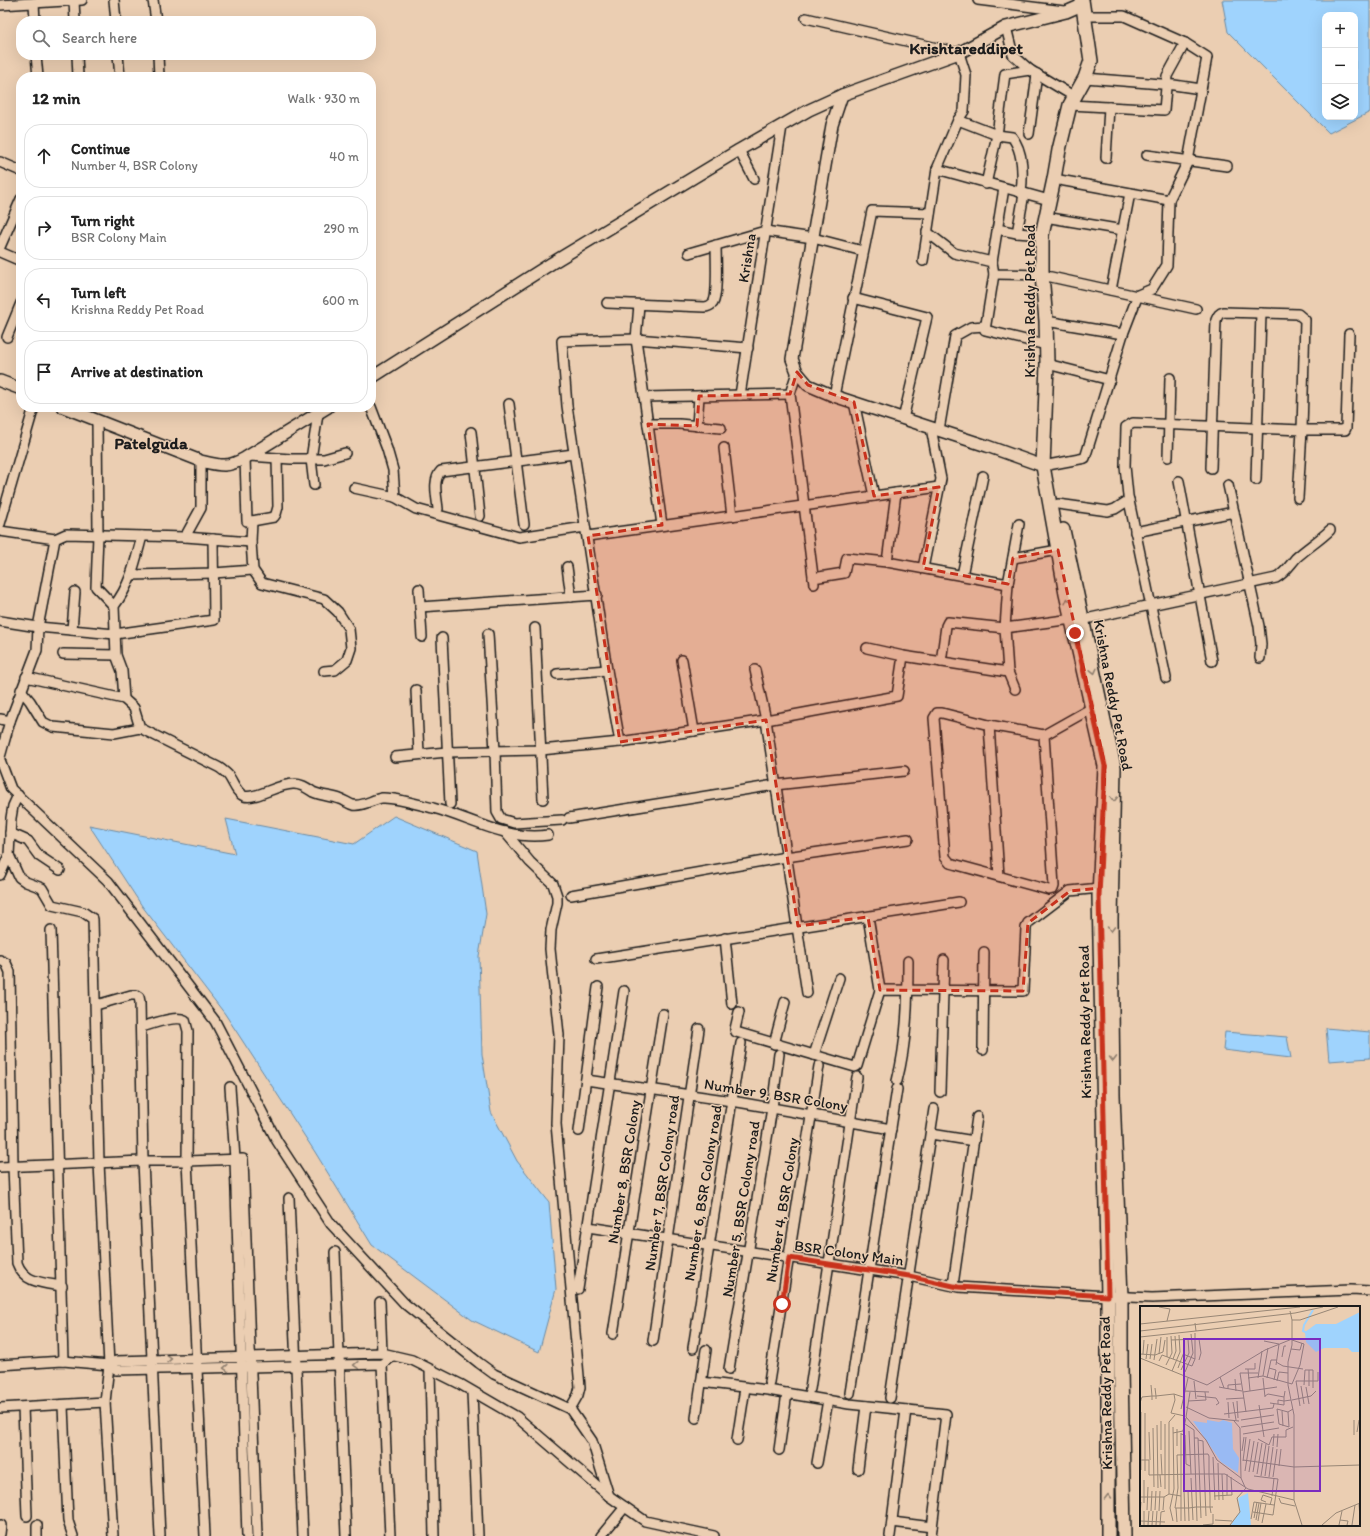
<!DOCTYPE html>
<meta charset="utf-8">
<style>
:root{--surface:#fff;--page:#f2f2f2;--text:#222;--muted:#767676;--line:#e0e0e0}
body{margin:0;font-family:Itim,sans-serif;background:var(--page);color:var(--text)}
.controls{position:absolute;right:12px;top:12px;display:grid;overflow:hidden;border-radius:8px;box-shadow:0 4px 16px #0002}
.controls button{width:36px;height:36px;display:grid;place-items:center;padding:0;border:0;border-bottom:1px solid var(--line);background:var(--surface);color:var(--text);font:20px sans-serif}
.stop{position:absolute;width:12px;height:12px;margin:-9px;border:3px solid #c8321e;border-radius:50%;background:#fff}
.stop.end{background:#c8321e;border-color:#fff;box-shadow:0 1px 4px #0008}
.list{margin:0;padding:0;list-style:none}
h2{display:flex;justify-content:space-between;align-items:center;height:52px;margin:0;padding:0 16px;font-size:17px}
h2 small{font-size:13px;font-weight:400;color:var(--muted)}
.list li{display:grid;grid-template-columns:26px 1fr auto;gap:12px;align-items:center;box-sizing:border-box;height:64px;margin:0 8px 8px;padding:0 8px;border:1px solid var(--line);border-radius:16px}
.list b{display:block;font-size:15px;white-space:nowrap}
.list p{margin:0;font-size:13px;white-space:nowrap;color:var(--muted)}
.list em{font-size:13px;font-style:normal;color:var(--muted)}
.icon{flex:none;width:22px;height:22px;fill:none;stroke:currentColor;stroke-width:2;stroke-linecap:round;stroke-linejoin:round}
.map{position:relative;flex:none;width:1370px;height:1536px;overflow:hidden}
.search{position:absolute;background:var(--surface);box-shadow:0 4px 16px #0002;left:16px;top:16px;width:360px;height:44px;display:flex;align-items:center;gap:10px;box-sizing:border-box;padding:0 14px;border-radius:16px;color:var(--muted);font-size:15px}
.panel{position:absolute;background:var(--surface);box-shadow:0 4px 16px #0002;left:16px;top:72px;width:360px;height:340px;border-radius:16px}
.map>svg:first-child{display:block}
.water{fill:#9fd3fd;stroke:#6b8aa3;fill-rule:evenodd}
.lines{fill:none;stroke-linecap:round;stroke-linejoin:round}
.minor-casing{stroke:#1c1c1c;stroke-width:12}
.tertiary-casing{stroke:#1c1c1c;stroke-width:14}
.secondary-casing{stroke:#1c1c1c;stroke-width:16}
.minor{stroke:#ebceb2;stroke-width:9}
.tertiary{stroke:#ebceb2;stroke-width:11}
.secondary{stroke:#ebceb2;stroke-width:13}
.oneway{stroke:#8e7e6e}
.route{stroke:#c8321e;stroke-width:5}
.marked{fill:#c8321e;fill-opacity:0.2;stroke:#c8321e;stroke-width:3;stroke-dasharray:8 5;stroke-linejoin:round}
.labels{text-anchor:middle;dominant-baseline:central;stroke-width:3;stroke-linejoin:round;paint-order:stroke}
.street-label{font-size:15px;fill:#1c1c1c;stroke:#ebceb2}
.quarter-label{font-size:17px;font-weight:bold;fill:#1c1c1c;stroke:#ebceb2}
.inset-river{fill:none;stroke:#9fd3fd;stroke-width:2}
.inset-road{fill:none;stroke:#988776;stroke-width:1}
.view{fill:#7b2cbf;fill-opacity:0.15;stroke:#7b2cbf;stroke-width:2}
.inset-edge{fill:none;stroke:#1c1c1c;stroke-width:2}
</style>
<div class="map">
<svg width="1370" height="1536" viewBox="0 0 1370 1536">
<rect width="100%" height="100%" fill="#ebceb2"/>
<filter id="ink" filterUnits="userSpaceOnUse"><feTurbulence type="fractalNoise" baseFrequency=".025" numOctaves="2"/><feDisplacementMap in="SourceGraphic" scale="8" xChannelSelector="R" yChannelSelector="G"/><feConvolveMatrix kernelMatrix="1 2 1 2 8 2 1 2 1" color-interpolation-filters="sRGB"/></filter>
<g filter="url(#ink)">
<g class="water">
<path d="M1222 0H1370V112L1329 133 1228 32ZM1325 15H1355V117H1325Z"/>
<path d="M394 816 477 851 486 914 479 956 482 1054 491 1112 517 1161 549 1202 556 1289 539 1352 472 1320 372 1245 315 1152 225 1014 142 906 89 825 235 854 226 819 354 844Z"/>
<path d="M1326 1028 1370 1032V1058L1329 1061Z"/>
<path d="M1225 1032 1287 1037 1291 1058 1223 1050Z"/>
</g>
<g class="lines">
<g class="minor-casing">
<g id="minor">
<path d="M74 0 75 21"/>
<path d="M114 0 116 21"/>
<path d="M153 0 156 21"/>
<path d="M978 0 1064 11"/>
<path d="M34 3 35 21"/>
<path d="M0 5 82 0"/>
<path d="M806 18 959 53 966 75 964 111 958 120 937 169 923 261"/>
<path d="M1006 27 1013 55 1030 70 1075 97"/>
<path d="M36 55 38 77"/>
<path d="M77 55 78 77"/>
<path d="M118 55 120 77"/>
<path d="M158 55 159 77"/>
<path d="M1085 78 1174 85 1201 89"/>
<path d="M1070 105 1164 110 1167 76 1185 43"/>
<path d="M958 120 997 135 1012 137C1024 152 1023 175 1021 193"/>
<path d="M1029 134 1037 74"/>
<path d="M739 150 754 179"/>
<path d="M1147 155 1227 166"/>
<path d="M1106 158 1109 107"/>
<path d="M0 162 21 171"/>
<path d="M937 169 1049 200"/>
<path d="M1054 179 1169 200"/>
<path d="M986 184 997 135 1005 74 1030 70"/>
<path d="M1045 217 1123 230"/>
<path d="M997 229 1017 233 1042 235"/>
<path d="M927 232 954 253 992 262 994 274 1042 275 1196 309"/>
<path d="M1017 233 1024 194"/>
<path d="M0 247 21 199"/>
<path d="M0 252 21 261"/>
<path d="M689 253 765 231 813 238 863 251"/>
<path d="M992 262 1004 188"/>
<path d="M994 274 985 330 1046 345"/>
<path d="M1111 290 1130 193"/>
<path d="M853 298 927 317 903 419"/>
<path d="M607 303 704 307C707 307 710 306 713 303 718 296 716 256 716 245"/>
<path d="M639 305 636 339 662 525"/>
<path d="M1046 321 1123 334"/>
<path d="M7 337 21 303"/>
<path d="M1047 364 1110 380"/>
<path d="M790 394 814 584"/>
<path d="M740 395 782 126"/>
<path d="M834 396 872 211 930 213"/>
<path d="M644 397 790 394 797 372"/>
<path d="M854 402 874 496"/>
<path d="M509 404 524 524"/>
<path d="M318 414 311 459H324L345 453"/>
<path d="M97 421 98 535 96 587 114 606"/>
<path d="M648 424H679L721 428"/>
<path d="M697 426 699 396"/>
<path d="M939 430 955 336 971 327 985 326"/>
<path d="M471 432 480 516"/>
<path d="M724 448 732 516"/>
<path d="M249 456 291 459H311L314 485"/>
<path d="M1168 457 1170 378"/>
<path d="M245 458 247 521H252L251 542 253 570 262 583 324 599 338 612 349 629 351 648 347 660 335 670 324 671"/>
<path d="M1043 466 1085 458 1123 334 1138 295 1152 289 1167 265 1169 200 1188 161 1207 57 1185 43 1124 16H1084"/>
<path d="M1211 468 1216 320C1218 315 1219 313 1224 312L1298 314 1305 320 1302 430 1298 498"/>
<path d="M1256 480 1261 313"/>
<path d="M1179 481 1212 661"/>
<path d="M1228 485 1259 626 1261 644 1260 658"/>
<path d="M354 488 395 497 393 470 387 449 371 407"/>
<path d="M395 497 416 509 519 537 585 527"/>
<path d="M1058 504 1108 511 1115 509 1129 500"/>
<path d="M438 509C437 497 432 480 441 471L574 454"/>
<path d="M252 521 274 517 276 514 278 507 277 458"/>
<path d="M0 524 34 407"/>
<path d="M0 531 55 539 66 534 185 537 251 542"/>
<path d="M1135 532 1234 512"/>
<path d="M588 536 939 487"/>
<path d="M185 537 201 508V461"/>
<path d="M1013 558 1058 550"/>
<path d="M887 562 896 493"/>
<path d="M567 567 571 597"/>
<path d="M923 568 941 479 931 428"/>
<path d="M132 575 214 573 253 570"/>
<path d="M962 575 983 476"/>
<path d="M813 578 844 573 847 558 887 562 1008 584 1019 524"/>
<path d="M419 589 422 637"/>
<path d="M420 607 597 595"/>
<path d="M1081 620 1276 578C1285 573 1290 565 1296 558 1307 548 1320 540 1330 530"/>
<path d="M0 621 38 627 115 634 214 620 213 539"/>
<path d="M535 628 543 799"/>
<path d="M72 630 75 592"/>
<path d="M488 634 495 751 497 812 501 819 514 823 562 820"/>
<path d="M442 638 450 804"/>
<path d="M867 648 903 656 1008 672 1005 628 1072 619"/>
<path d="M63 654 116 655"/>
<path d="M682 660 694 731"/>
<path d="M941 662 946 626 948 622 1005 628 1008 584"/>
<path d="M755 670 766 720 807 993"/>
<path d="M1008 672 1015 689"/>
<path d="M557 674 607 670"/>
<path d="M26 677 124 699 134 708 140 728"/>
<path d="M1166 678 1128 496 1125 466 1126 427 1133 423 1302 430H1345L1346 428 1349 334"/>
<path d="M21 690 30 701 43 722 53 727 114 733 140 728 218 767C222 769 225 772 228 775 233 781 236 793 244 796 256 800 279 783 294 784 302 784 307 788 313 792 322 796 331 796 340 799 344 800 349 804 353 805 363 807 373 799 382 798 395 797 420 805 433 808 471 818 507 841 548 835"/>
<path d="M416 690 419 754"/>
<path d="M124 699 122 671 116 655 114 606C131 584 135 562 142 536"/>
<path d="M0 719 10 721"/>
<path d="M989 725 999 876"/>
<path d="M1044 735 1054 886 1053 889 1049 890 950 863 945 857 934 718 937 713H942L989 725 1044 735 1092 708"/>
<path d="M620 742 607 670 567 406 562 341 636 339 748 348"/>
<path d="M0 757 10 721 37 650 38 627 55 539"/>
<path d="M395 757 447 752 541 750 620 742 766 720 897 696 903 656"/>
<path d="M0 760 11 789 108 881 215 1021 277 1141 331 1224 405 1304 479 1363 494 1374 570 1409 592 1441 609 1496"/>
<path d="M569 818 775 785 904 771"/>
<path d="M505 832 530 862 553 884 557 896V903L551 930 550 949 559 1035 556 1124 580 1387 578 1395 570 1409"/>
<path d="M10 833 28 841 39 856 60 870"/>
<path d="M9 855 19 877 26 882 42 888 52 905 83 912 93 919 99 1163 109 1365 105 1402 113 1536"/>
<path d="M0 875 9 855 11 818 13 806 18 795"/>
<path d="M571 895 786 857 908 839"/>
<path d="M868 917 880 990"/>
<path d="M51 930 63 1361"/>
<path d="M725 938 732 1004"/>
<path d="M596 959 959 902"/>
<path d="M0 960 6 963 10 972 13 1167 17 1263C24 1283 43 1283 62 1286"/>
<path d="M96 1005 131 995H136L139 997 140 1002 143 1161 160 1536"/>
<path d="M739 1012 735 1029 736 1032 855 1067 857 1066 880 990 1023 991 1026 928 1028 923 1070 891 1100 888"/>
<path d="M141 1027C153 1024 175 1015 185 1020L188 1031 187 1161 205 1536"/>
<path d="M774 1044 785 1002"/>
<path d="M983 1050 984 952"/>
<path d="M814 1055 839 978"/>
<path d="M586 1080 732 1101 891 1129"/>
<path d="M897 1081C907 1042 908 1001 908 961"/>
<path d="M230 1087 235 1159 247 1536"/>
<path d="M940 1092 944 960"/>
<path d="M579 1131 598 987"/>
<path d="M931 1134 974 1141"/>
<path d="M0 1167 143 1161H187L243 1159 257 1536"/>
<path d="M289 1198 303 1536"/>
<path d="M588 1227 909 1276 958 1287 1108 1296 1152 1298 1351 1290 1370 1291"/>
<path d="M335 1252 346 1536"/>
<path d="M953 1285 977 1117"/>
<path d="M578 1289 624 991"/>
<path d="M380 1302 382 1353"/>
<path d="M613 1334 663 1014"/>
<path d="M653 1341 699 1029"/>
<path d="M693 1348 741 1043"/>
<path d="M382 1364 390 1536"/>
<path d="M0 1365 63 1361 109 1365 116 1370 382 1364 392 1356"/>
<path d="M109 1365 116 1361 382 1353 412 1360 460 1384 517 1417 609 1496 645 1521 714 1536"/>
<path d="M729 1369 772 1108 779 1054"/>
<path d="M430 1370 434 1536"/>
<path d="M701 1382 768 1390 849 1404 946 1414 931 1536"/>
<path d="M769 1382 819 1066"/>
<path d="M810 1389 857 1077"/>
<path d="M472 1392 478 1536"/>
<path d="M850 1393 897 1089"/>
<path d="M890 1398 934 1109"/>
<path d="M63 1406 68 1521 73 1536"/>
<path d="M23 1407 27 1516"/>
<path d="M0 1408 105 1402"/>
<path d="M696 1418 706 1350"/>
<path d="M737 1440 745 1388"/>
<path d="M779 1450 787 1393"/>
<path d="M817 1463 828 1400"/>
<path d="M858 1469 866 1406"/>
<path d="M892 1522 932 1527"/>
<path d="M37 1525V1536"/>
<path d="M0 1534 1 1525"/>
<path d="M601 1536 625 1507"/>
<path d="M890 1536 906 1410"/>
</g>
</g>
<g class="tertiary-casing">
<g id="tertiary">
<path d="M842 95 832 125 792 359 797 372 808 385 834 396 987 446 1043 466"/>
<path d="M371 378 552 263 739 150 809 110 842 95 959 53 1006 27 1066 12 1082 5"/>
<path d="M0 381 21 389"/>
<path d="M63 407 201 461C221 466 227 468 245 458L328 407"/>
</g>
</g>
<g class="secondary-casing">
<g id="secondary">
<path d="M1082 0 1091 61 1085 78 1070 105 1059 150 1054 179 1042 235V275L1046 321 1047 364 1043 466 1066 594 1105 766 1099 896 1108 1296V1536"/>
<path d="M1063 530 1114 767 1111 919 1113 1095 1121 1297V1369L1124 1536"/>
</g>
</g>
<use href="#minor" class="minor"/>
<use href="#tertiary" class="tertiary"/>
<use href="#secondary" class="secondary"/>
</g>
<defs><path id="oneway-chevron" d="M-2-3.5L2.5 0L-2 3.5" fill="none" stroke-width="1.6" stroke-linecap="round" stroke-linejoin="round"/></defs>
<g class="oneway">
<use href="#oneway-chevron" transform="translate(1068 601) rotate(-104)"/>
<use href="#oneway-chevron" transform="translate(1094 671) rotate(77)"/>
<use href="#oneway-chevron" transform="translate(1114 799) rotate(91)"/>
<use href="#oneway-chevron" transform="translate(1111 929) rotate(89)"/>
<use href="#oneway-chevron" transform="translate(1113 1059) rotate(89)"/>
<use href="#oneway-chevron" transform="translate(169 1359) rotate(-1)"/>
<use href="#oneway-chevron" transform="translate(356 1365) rotate(179)"/>
<use href="#oneway-chevron" transform="translate(226 1368) rotate(178)"/>
<use href="#oneway-chevron" transform="translate(1108 1497) rotate(-90)"/>
</g>
</g>
<g class="lines" filter="url(#ink)">
<path class="route" d="M782 1304 789 1258 909 1276 958 1287 1108 1296 1099 896 1105 766 1075 633"/>
</g>
<path class="marked" d="M797 372 808 385 854 402 874 496 939 487 923 568 1008 584 1013 558 1058 550 1105 766 1100 888 1070 891 1028 923 1023 991 880 990 868 917 798 926 766 720 620 742 588 536 662 525 648 424 697 426 699 396 790 394Z"/>
<g class="labels">
<g class="street-label">
<text transform="translate(747 258) rotate(-81)">Krishna</text>
<text transform="translate(1030 301) rotate(-90)">Krishna Reddy Pet Road</text>
<text transform="translate(1113 695) rotate(79)">Krishna Reddy Pet Road</text>
<text transform="translate(1085 1022) rotate(-91)">Krishna Reddy Pet Road</text>
<text transform="translate(776 1095) rotate(9)">Number 9, BSR Colony</text>
<text transform="translate(624 1172) rotate(-81)">Number 8, BSR Colony</text>
<text transform="translate(662 1183) rotate(-82)">Number 7, BSR Colony road</text>
<text transform="translate(703 1193) rotate(-81)">Number 6, BSR Colony road</text>
<text transform="translate(741 1209) rotate(-81)">Number 5, BSR Colony road</text>
<text transform="translate(782 1210) rotate(-81)">Number 4, BSR Colony</text>
<text transform="translate(849 1253) rotate(8)">BSR Colony Main</text>
<text transform="translate(1106 1393) rotate(-91)">Krishna Reddy Pet Road</text>
</g>
<g class="quarter-label">
<text x="966" y="48">Krishtareddipet</text>
<text x="151" y="443">Patelguda</text>
</g>
</g>
<g transform="translate(1140 1306)">
<rect width="220" height="220" fill="#ebceb2"/>
<path d="M220 6V46H212L208 42H184L176 46 166 36 165 26 176 18H196ZM67 114 79 116 83 114 92 117 93 143 99 152 98 167 81 156 53 115 67 117ZM108 187 111 219H91L100 205 98 192Z" fill="#9fd3fd"/>
<path class="inset-river" d="M167 27 163 25 164 19 173 4"/>
<path class="inset-road" d="M19 1 30 3 27 15M150 5 152 14H160L198 1M152 14V39L148 56V79L154 109V194L162 219M0 18 160 1M0 25 155 7 183 1M56 25 141 15M0 31 56 25 55 17M27 31V51M31 34 59 33 61 47 59 54M124 35 139 38 136 59M128 42 123 70 152 78 160 59 164 38 152 34M151 43 160 44 162 37M0 48 15 49 23 46 25 34M3 48 4 34M19 48 21 31M142 51 144 40H146M0 52 67 79 125 44 152 33M6 53 8 38M10 53 12 38M33 53 36 45 35 30M55 53V27M14 54 17 33M19 55 22 49 52 60 55 53 43 48M136 56 143 60 163 63M26 59 32 47 31 30M38 62 44 46V33M129 62 136 64 134 74M105 63H115V57M108 63 110 85M41 64 49 47 48 33M32 65 40 46 39 29M45 66 53 47 51 28M108 72 123 70M118 72 122 45M123 72 125 91M127 72 131 54H137M95 73 96 85M54 75 56 93M137 75 139 66 148 67M11 79 12 90H16L15 82M164 79 165 64H173V82M161 80 164 98M169 80V64M79 81 84 82 80 71M166 81 169 98M84 82 102 85M88 83V79L101 78M44 85 69 86M50 86 46 111 66 134 77 154 101 172 105 181M103 86 137 81M34 88 35 94 31 107 45 110M57 90 76 92 79 97 76 99M125 90 128 88 144 91 145 85M16 93V90L34 88 43 91M86 93 104 92M152 94 171 90 176 85M48 95 66 94 65 86M97 95 98 112M88 96 89 112M93 96 96 114M0 97 2 91 12 90V94M130 97 144 99V95L151 94M138 98V94L144 95V91M119 99 124 131M160 100 156 75H178V66M46 101 69 112 99 115M41 103 48 72M142 105 143 120M1 106V164M106 106 100 67H118M148 106 149 121 139 118 137 103 148 106 153 103M5 107V165M84 108 133 102 134 98M35 109 29 116V188L41 190M101 114 134 109M21 115V144M94 115 100 122 101 172M25 118V183M45 118 54 124 57 215M17 119 18 182M101 121 134 116M13 122 14 181M37 123V140M49 125 51 168M9 126 10 154M217 126 219 114M33 127 43 125 46 112M41 128 45 129 46 158 50 160M103 128 139 122M214 129V114M54 132H58L61 212M118 133 129 139 132 131H146V124L153 121M58 134 63 135 66 210M133 140 134 128M137 141 138 128M102 145 104 131M21 148 22 169M73 151 75 194M0 154H9V169L56 168M103 154 154 161 220 159M103 155 106 131M78 157 79 194M139 160 141 143M105 165 110 133M109 166 114 135M113 166 118 136M55 168H85L108 183 154 194M82 168 83 194M87 168V189M117 168 122 137M20 169 21 181M121 170 126 138M125 170 129 140M129 171 133 141M133 171 137 143M51 172 53 214M44 184 45 215M48 184 49 215M74 190 92 189 91 171M132 190 134 172M0 191H24L29 188M139 192 141 197 155 200M126 196 121 194 123 189 132 192 130 199M4 197V174M219 198 220 213M36 202 37 216M7 204 8 181M15 204 16 185M23 204 24 191M11 205 12 185M19 205 20 185M113 206 133 209 138 173 114 170M71 207 70 201V190L69 168V150L68 148 37 149 38 182 35 202H49L56 201H73M0 209 1 196M114 212 117 196M111 213 114 196 134 199M75 214 92 215M116 214 119 197M200 214 208 215 207 219M0 215 25 216M33 215 30 202 34 183 33 121M41 215V127M118 215 121 197M122 217 126 198M4 219V205M8 219 9 205M12 219 13 205M16 219 17 205M20 219 21 206 25 205M63 219 73 218V208M90 219 100 206 97 192 106 182M182 219 196 207 220 197M199 219 202 205M212 219 215 199"/>
<path class="view" d="M44 33H180V185H44Z"/>
<rect width="220" height="220" class="inset-edge"/>
</g>
</svg>
<div class="controls">
<button>+</button>
<button>−</button>
<button><svg class="icon" aria-label="layers" viewBox="0 0 24 24"><path d="M12 4l9 5-9 5-9-5zM3 14l9 5 9-5"/></svg></button>
</div>
<div class="stop" style="left:782px;top:1304px"></div>
<div class="stop end" style="left:1075px;top:633px"></div>
<div class="search"><svg class="icon" aria-label="search" viewBox="0 0 24 24"><circle cx="10" cy="10" r="6"/><path d="M15 15l6 6"/></svg>Search here</div>
<section class="panel">
<h2>12 min<small>Walk · 930 m</small></h2>
<ul class="list">
<li><svg class="icon" aria-label="ahead" viewBox="0 0 24 24"><path d="M12 20V5M6 11l6-6 6 6"/></svg><div><b>Continue</b><p>Number 4, BSR Colony</p></div><em>40 m</em></li>
<li><svg class="icon" aria-label="right" viewBox="0 0 24 24"><path d="M7 20v-9h11M14 6l5 5-5 5"/></svg><div><b>Turn right</b><p>BSR Colony Main</p></div><em>290 m</em></li>
<li><svg class="icon" aria-label="left" viewBox="0 0 24 24"><path d="M17 20v-9H6M10 6l-5 5 5 5"/></svg><div><b>Turn left</b><p>Krishna Reddy Pet Road</p></div><em>600 m</em></li>
<li><svg class="icon" aria-label="arrive" viewBox="0 0 24 24"><path d="M6 21V4h12l-3 4 3 4H6"/></svg><div><b>Arrive at destination</b></div></li>
</ul>
</section>
</div>
